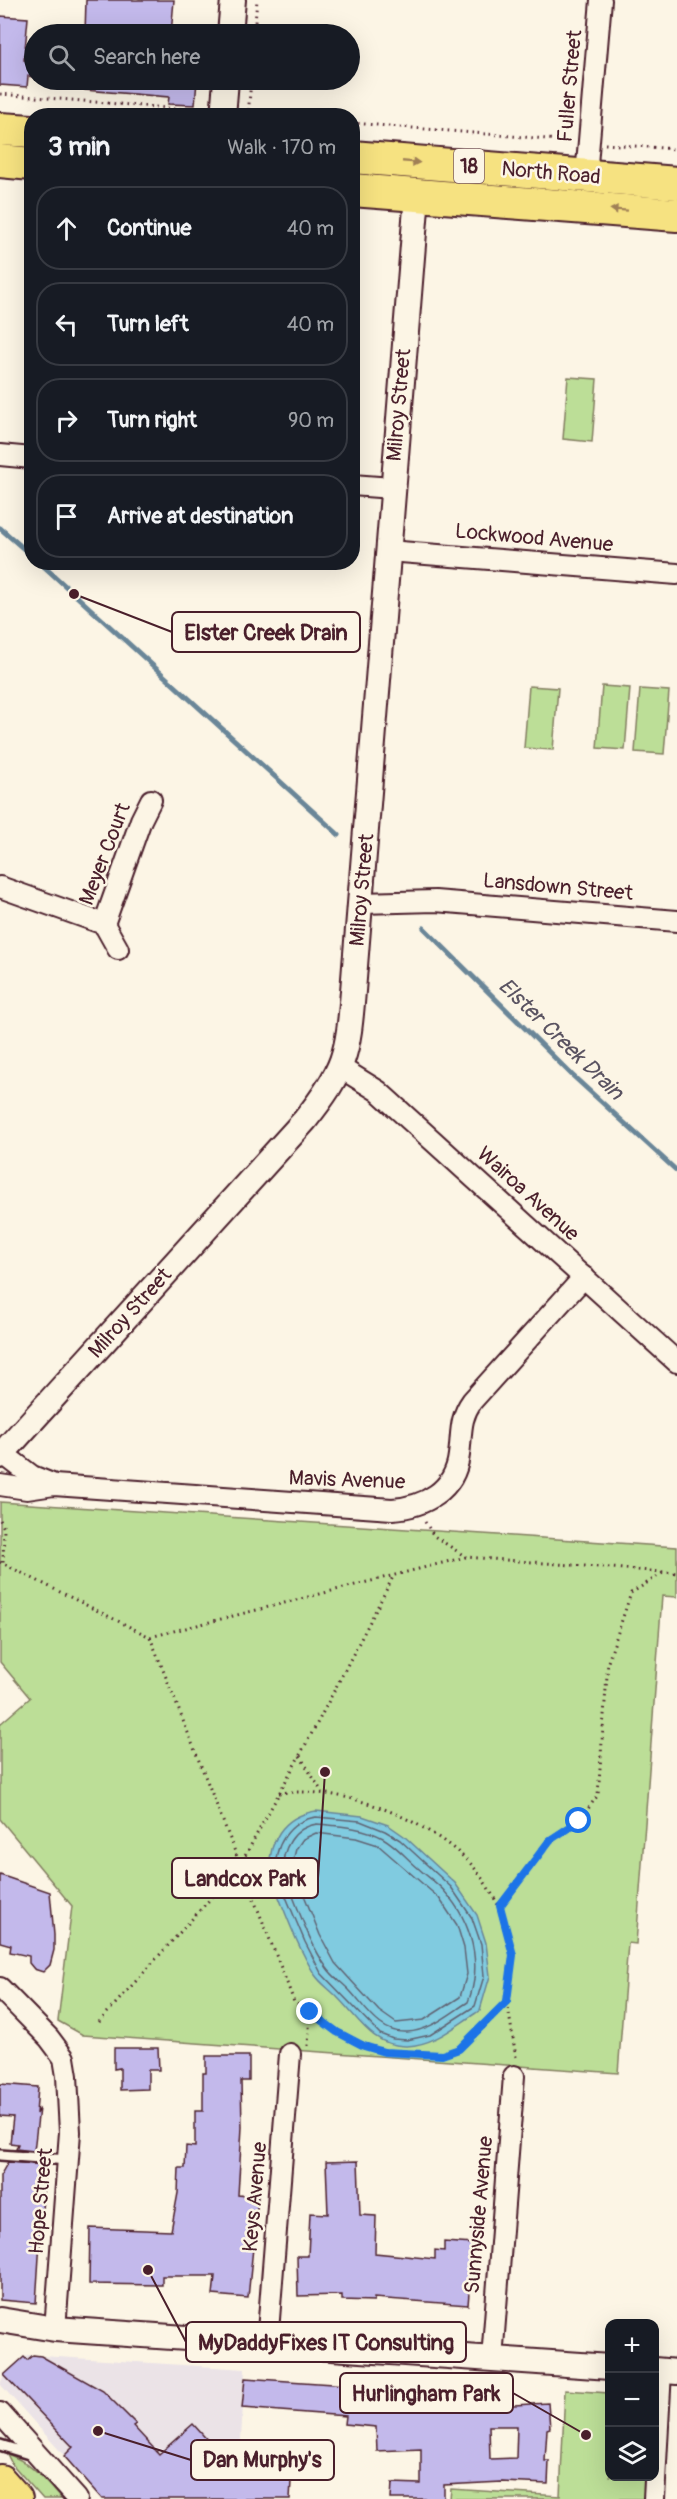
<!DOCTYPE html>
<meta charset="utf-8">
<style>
:root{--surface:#171b24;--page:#242831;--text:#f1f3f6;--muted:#9ea1a6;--line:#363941}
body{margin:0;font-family:Pangolin,sans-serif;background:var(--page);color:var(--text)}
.controls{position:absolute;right:18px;bottom:18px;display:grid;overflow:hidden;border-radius:12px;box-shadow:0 6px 24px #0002}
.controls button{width:54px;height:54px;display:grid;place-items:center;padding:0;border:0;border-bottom:2px solid var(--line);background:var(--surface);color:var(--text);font:30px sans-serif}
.stop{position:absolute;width:18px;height:18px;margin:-14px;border:4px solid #1a73e8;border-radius:50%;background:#fff}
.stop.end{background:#1a73e8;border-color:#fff;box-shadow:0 2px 6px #0008}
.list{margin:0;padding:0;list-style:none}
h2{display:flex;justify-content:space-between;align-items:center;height:78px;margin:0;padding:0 24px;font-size:26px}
h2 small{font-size:20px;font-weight:400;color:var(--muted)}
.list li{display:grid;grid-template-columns:39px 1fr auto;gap:18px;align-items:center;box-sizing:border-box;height:84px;margin:0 12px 12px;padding:0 12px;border:2px solid var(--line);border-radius:24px}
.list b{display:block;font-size:22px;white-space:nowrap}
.list em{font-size:20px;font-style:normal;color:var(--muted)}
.icon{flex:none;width:33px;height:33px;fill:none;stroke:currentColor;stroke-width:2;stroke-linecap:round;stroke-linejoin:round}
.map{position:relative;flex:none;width:677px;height:2499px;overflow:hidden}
.search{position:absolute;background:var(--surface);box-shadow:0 6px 24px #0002;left:24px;top:24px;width:336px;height:66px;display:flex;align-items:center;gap:15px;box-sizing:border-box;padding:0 21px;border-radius:33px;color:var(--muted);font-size:22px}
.panel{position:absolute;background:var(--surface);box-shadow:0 6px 24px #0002;left:24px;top:108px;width:336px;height:462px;border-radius:24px}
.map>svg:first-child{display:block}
.built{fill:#ebe3e7}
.green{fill:#bcde97;stroke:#837e61;stroke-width:1.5}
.water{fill:#80cbe0;stroke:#6a8698;stroke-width:1.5}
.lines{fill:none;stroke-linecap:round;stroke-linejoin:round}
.shore{stroke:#606473;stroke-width:1.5}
.stream{stroke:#6a8698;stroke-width:5}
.building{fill:#c3b9eb;stroke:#4a1f2b;stroke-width:1.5;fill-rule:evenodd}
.service-casing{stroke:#4a1f2b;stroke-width:14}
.minor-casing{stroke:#4a1f2b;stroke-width:24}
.tertiary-casing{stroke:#4a1f2b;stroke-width:28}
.trunk-casing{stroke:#4a1f2b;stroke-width:36}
.path{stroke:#4a1f2b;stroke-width:3;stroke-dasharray:1.5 4.5;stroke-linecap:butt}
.service{stroke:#fcf5e5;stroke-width:9}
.minor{stroke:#fcf5e5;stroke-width:20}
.tertiary{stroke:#fcf5e5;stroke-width:24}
.trunk{stroke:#f6e281;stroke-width:32}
.oneway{fill:#a08056}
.route{stroke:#1a73e8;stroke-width:8}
.labels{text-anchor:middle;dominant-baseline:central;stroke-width:5;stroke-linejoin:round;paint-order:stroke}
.shield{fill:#fcf5e5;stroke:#7f5f63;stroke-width:1.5}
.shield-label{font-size:20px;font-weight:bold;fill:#4a1f2b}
.street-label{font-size:21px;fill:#4a1f2b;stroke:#fcf5e5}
.water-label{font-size:22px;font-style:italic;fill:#5a5361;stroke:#fcf5e5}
.leader{fill:none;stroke:#4a1f2b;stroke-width:2}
.callout-dot{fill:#4a1f2b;stroke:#fcf5e5;stroke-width:2}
.callout{fill:#fcf5e5;stroke:#4a1f2b;stroke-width:2}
.callout-label{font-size:22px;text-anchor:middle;font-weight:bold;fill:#4a1f2b}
</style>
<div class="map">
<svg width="677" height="2499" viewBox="0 0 677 2499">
<rect width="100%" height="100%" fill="#fcf5e5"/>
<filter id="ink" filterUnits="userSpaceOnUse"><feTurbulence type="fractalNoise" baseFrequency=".0167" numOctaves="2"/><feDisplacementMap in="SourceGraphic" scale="12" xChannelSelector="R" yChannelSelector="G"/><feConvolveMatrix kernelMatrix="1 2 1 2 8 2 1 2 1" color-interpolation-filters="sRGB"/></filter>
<g filter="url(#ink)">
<path class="built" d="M27 2355 245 2369 239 2475 291 2479 290 2499H103L0 2384 4 2375Z"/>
<g class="green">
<path d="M568 377 597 379 592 442 563 439Z"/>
<path d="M529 686 558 688 553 750 524 748Z"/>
<path d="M602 686 630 688 625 750 597 748Z"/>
<path d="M640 689 669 691 664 754 635 752Z"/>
<path d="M0 1502 677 1547V1597L662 1596 636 1944 628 1943 618 2073 97 2036 83 2035 58 2021 72 1906 0 1819V1724L30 1698 0 1662Z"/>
<path d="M565 2390 609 2393 610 2476 645 2477 644 2499H450L451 2489 560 2496Z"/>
<path d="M7 2454C31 2462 44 2480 61 2499H43L12 2464Z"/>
</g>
<path class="water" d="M316 1811 362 1816 388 1825 404 1836 455 1883 477 1915 486 1943 490 1976 480 2010 476 2013C454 2027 434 2045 407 2046 373 2047 359 2019 338 1998 331 1990 321 1984 315 1975 296 1945 284 1908 270 1875 267 1842 283 1816 316 1811Z"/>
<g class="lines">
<g class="shore">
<path d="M316 1817 360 1821 385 1831 400 1840 451 1887 472 1918 481 1944 484 1976 475 2006 430 2035 407 2040 393 2039 380 2034 321 1973 305 1942 276 1873C273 1846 289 1821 316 1817Z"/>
<path d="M317 1824C339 1826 363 1827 383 1838 397 1846 406 1858 418 1868 426 1876 438 1883 445 1892 472 1922 483 1965 468 2002 449 2014 430 2031 407 2032 380 2034 366 2008 350 1991 343 1983 333 1977 327 1968 307 1940 297 1903 283 1872 281 1849 294 1827 317 1824Z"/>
<path d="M316 1833 356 1838 378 1845 439 1898 457 1925 464 1948 467 1974 460 1997 424 2020 396 2023 379 2011 335 1963 320 1935 292 1865 296 1849 303 1839Z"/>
</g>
<g class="stream">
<path d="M0 528 32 556"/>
<path d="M39 562 339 835"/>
<path d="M424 928 572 1075 677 1171"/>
</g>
</g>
<g class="building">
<path d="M86 0H174L171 34H146L147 30 108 27 107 34H85Z"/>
<path d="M0 16 28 18 24 60 34 61V77L28 76 27 87 0 85Z"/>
<path d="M86 80H197L195 105 168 104 169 97 85 90Z"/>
<path d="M0 1875 50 1892 54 1935V1950L50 1965 43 1972 34 1969 29 1963V1956L10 1952 11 1945 0 1942Z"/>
<path d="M114 2048H158L159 2070H148V2089L120 2090V2068L114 2069Z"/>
<path d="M206 2056H249V2081H241L242 2127 238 2195 258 2197 248 2298 213 2295 215 2276H162V2285L89 2284 90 2228 171 2231 178 2193 179 2168H185L186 2146 195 2147V2111H203V2073H206Z"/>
<path d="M0 2084 38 2087 36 2114 39 2108 34 2151 16 2149 18 2144 10 2143 13 2117 0 2116Z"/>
<path d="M358 2161 360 2215 376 2216 375 2253 435 2259V2250L444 2251V2242L473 2244 468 2305 374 2298V2301L342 2300V2295L298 2296 297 2256H308L310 2213 328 2214 326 2162Z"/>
<path d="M8 2162 45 2165 36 2303 0 2300V2176Z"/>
<path d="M33 2355 41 2356 103 2391 136 2424 133 2426 159 2454 193 2424 239 2475 290 2479 289 2451 308 2450 309 2463H319V2480L291 2481 290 2499H102L64 2456 73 2447 4 2375 24 2357 27 2360Z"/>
<path d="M245 2378 377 2387 411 2385V2392L455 2391 456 2399 495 2398V2406L548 2403 550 2428 547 2429 545 2461H549L548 2484 502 2482 444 2485V2499H391L392 2483 421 2484V2449L377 2451 376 2427 345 2424 346 2416 242 2408ZM489 2426H517L516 2458 490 2459Z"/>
</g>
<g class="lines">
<g class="service-casing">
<g id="service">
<path d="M0 2155 68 2160"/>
<path d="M0 2445 29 2454"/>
</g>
</g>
<g class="minor-casing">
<g id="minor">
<path d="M586 176 601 0"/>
<path d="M0 455 32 458"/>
<path d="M352 485 392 488"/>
<path d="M388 551 677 574"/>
<path d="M0 887 104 924 118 949"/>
<path d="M361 903 435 901 677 921"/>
<path d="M104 924 141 820 151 800"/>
<path d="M341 1068 378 1091 677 1362"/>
<path d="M2 1453 32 1476 52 1484"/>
<path d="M0 1485 27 1489 54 1485 392 1509C424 1507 455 1491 459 1455 462 1434 459 1419 472 1401L584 1277"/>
<path d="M0 1988 49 2038 64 2058 67 2076 70 2132 55 2329"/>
<path d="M267 2344 290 2054"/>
<path d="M492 2359 514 2076"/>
<path d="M0 2413 77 2499"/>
<path d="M654 2499 661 2371"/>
</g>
</g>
<g class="tertiary-casing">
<g id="tertiary">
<path d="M230 34 233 0"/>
<path d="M223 116 226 80"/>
<path d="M0 1456 305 1120C345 1070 348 1054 353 991L417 195"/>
<path d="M0 2320 55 2329 610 2367"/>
<path d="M654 2370 677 2372"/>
</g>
</g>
<g class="trunk-casing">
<g id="trunk">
<path d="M0 129 32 131"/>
<path d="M352 157 677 183"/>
<path d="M0 161 32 164"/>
<path d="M352 190 677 215"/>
<path d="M0 2481 16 2499"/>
</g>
</g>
<g class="path">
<path d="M254 34 257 0"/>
<path d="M0 94 190 110 199 116"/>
<path d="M248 116 251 80"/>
<path d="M254 116H259"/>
<path d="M352 123 572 141"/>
<path d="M605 144 677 149"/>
<path d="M0 1520 4 1528 3 1563"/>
<path d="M425 1522 434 1536 466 1557"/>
<path d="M0 1562 150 1637 466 1557 677 1573"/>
<path d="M150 1637 287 1983 294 2002 310 2012 308 2046"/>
<path d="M300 1756 322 1792"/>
<path d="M279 1793C345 1786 420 1816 468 1861 481 1874 490 1891 499 1906"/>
<path d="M310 2012C347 2039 373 2054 420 2054 431 2055 443 2056 453 2052 466 2047 497 2013 507 2001"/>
<path d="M99 2022 239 1867 320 1718 394 1575"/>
<path d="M516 2057 507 2001 513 1955 499 1906 550 1841 579 1821 598 1795 608 1662 631 1593 663 1573"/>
</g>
<use href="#service" class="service"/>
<use href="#minor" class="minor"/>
<use href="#tertiary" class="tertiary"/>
<use href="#trunk" class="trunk"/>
</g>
<defs><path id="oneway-solid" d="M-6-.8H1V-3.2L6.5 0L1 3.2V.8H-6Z" transform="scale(1.5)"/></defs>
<g class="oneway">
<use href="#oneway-solid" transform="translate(411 162) rotate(5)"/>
<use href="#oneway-solid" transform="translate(619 210) rotate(-176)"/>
</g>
</g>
<g class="lines" filter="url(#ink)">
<path class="route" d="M310 2012 337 2032 364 2046 384 2052 442 2055 459 2049 507 2001 513 1955 500 1906 550 1840 579 1821"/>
</g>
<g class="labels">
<rect class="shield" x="454" y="149" width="30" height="34" rx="4.5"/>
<g class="shield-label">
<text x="469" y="166">18</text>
</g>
<g class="street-label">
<text transform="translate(570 86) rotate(-85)">Fuller Street</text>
<text transform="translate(551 173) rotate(5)">North Road</text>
<text transform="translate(399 405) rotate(-85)">Milroy Street</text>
<text transform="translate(534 538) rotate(5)">Lockwood Avenue</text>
<text transform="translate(105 854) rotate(-69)">Meyer Court</text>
<text transform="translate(558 887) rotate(5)">Lansdown Street</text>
<text transform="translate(362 890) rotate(-85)">Milroy Street</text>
<text transform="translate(528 1194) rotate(42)">Wairoa Avenue</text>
<text transform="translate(130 1313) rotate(-48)">Milroy Street</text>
<text transform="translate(347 1480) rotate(2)">Mavis Avenue</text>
<text transform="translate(255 2197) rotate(-85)">Keys Avenue</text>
<text transform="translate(41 2201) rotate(-85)">Hope Street</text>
<text transform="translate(479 2215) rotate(-85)">Sunnyside Avenue</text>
</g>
<g class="water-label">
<text transform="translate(561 1039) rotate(44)">Elster Creek Drain</text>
</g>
</g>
<path class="leader" d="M74 594L172 632M325 1772L318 1878M148 2270L186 2342M586 2435L513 2393M98 2431L191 2460"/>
<g class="callout-dot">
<circle cx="74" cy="594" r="6"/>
<circle cx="325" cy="1772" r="6"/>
<circle cx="148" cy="2270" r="6"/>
<circle cx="586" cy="2435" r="6"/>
<circle cx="98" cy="2431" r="6"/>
</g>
<g class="callout">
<rect x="172" y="612" width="188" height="40" rx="6"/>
<rect x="172" y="1858" width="146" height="40" rx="6"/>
<rect x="186" y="2322" width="280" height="40" rx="6"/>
<rect x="340" y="2373" width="173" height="40" rx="6"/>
<rect x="191" y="2440" width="143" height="40" rx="6"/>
</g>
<g class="callout-label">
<text x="266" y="640">Elster Creek Drain</text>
<text x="245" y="1886">Landcox Park</text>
<text x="326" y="2350">MyDaddyFixes IT Consulting</text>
<text x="426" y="2401">Hurlingham Park</text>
<text x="262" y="2467">Dan Murphy's</text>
</g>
</svg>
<div class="controls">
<button>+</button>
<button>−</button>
<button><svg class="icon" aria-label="layers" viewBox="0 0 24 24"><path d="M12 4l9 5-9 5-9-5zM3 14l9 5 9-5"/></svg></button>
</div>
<div class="stop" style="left:579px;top:1821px"></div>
<div class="stop end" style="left:310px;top:2012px"></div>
<div class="search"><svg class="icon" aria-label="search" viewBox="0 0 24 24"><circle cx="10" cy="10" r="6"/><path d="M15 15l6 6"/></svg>Search here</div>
<section class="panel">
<h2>3 min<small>Walk · 170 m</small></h2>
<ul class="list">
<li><svg class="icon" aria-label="ahead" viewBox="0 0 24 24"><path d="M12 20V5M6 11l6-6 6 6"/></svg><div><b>Continue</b></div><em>40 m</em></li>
<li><svg class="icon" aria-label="left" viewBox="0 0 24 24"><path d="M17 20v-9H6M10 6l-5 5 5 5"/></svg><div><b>Turn left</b></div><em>40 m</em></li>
<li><svg class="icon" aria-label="right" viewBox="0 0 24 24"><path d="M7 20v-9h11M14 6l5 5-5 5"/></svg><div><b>Turn right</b></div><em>90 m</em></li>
<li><svg class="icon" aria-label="arrive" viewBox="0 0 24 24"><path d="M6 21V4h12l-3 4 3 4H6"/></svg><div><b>Arrive at destination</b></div></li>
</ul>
</section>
</div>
